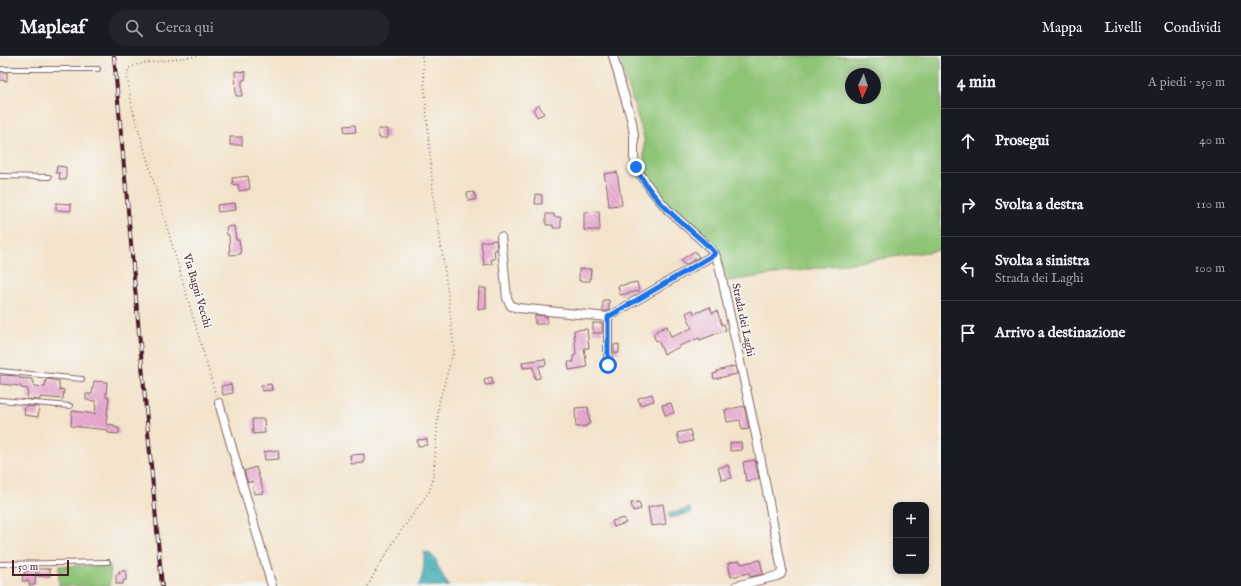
<!DOCTYPE html>
<html lang="it">
<meta charset="utf-8">
<style>
:root{--surface:#171b24;--page:#20242c;--text:#f1f3f6;--muted:#9ea1a6;--line:#363941}
body{margin:0;font-family:"IM FELL English",serif;background:var(--page);color:var(--text)}
.controls{position:absolute;right:12px;bottom:12px;display:grid;overflow:hidden;border-radius:8px;box-shadow:0 2px 6px #0003}
.controls button{width:36px;height:36px;display:grid;place-items:center;padding:0;border:0;border-bottom:1px solid var(--line);background:var(--surface);color:var(--text);font:20px sans-serif}
.compass{position:absolute;left:845px;top:12px;width:36px;height:36px;border-radius:50%;background:var(--surface);box-shadow:0 2px 6px #0003;rotate:183deg}
.scale{position:absolute;left:12px;bottom:10px;width:57px;box-sizing:border-box;padding-left:4px;border:2px solid #4a1f2b;border-top:0;font-size:11px;line-height:14px;white-space:nowrap;color:#4a1f2b;-webkit-text-stroke:3px #f6f6f2;paint-order:stroke}
.stop{position:absolute;width:12px;height:12px;margin:-9px;border:3px solid #1a73e8;border-radius:50%;background:#fff}
.stop.end{background:#1a73e8;border-color:#fff;box-shadow:0 1px 4px #0008}
.list{margin:0;padding:0;list-style:none}
h2{display:flex;justify-content:space-between;align-items:center;height:52px;margin:0;padding:0 16px;font-size:17px}
h2 small{font-size:13px;font-weight:400;color:var(--muted)}
.list li{display:grid;grid-template-columns:26px 1fr auto;gap:12px;align-items:center;box-sizing:border-box;height:64px;padding:0 16px;border-top:1px solid var(--line)}
.list b{display:block;font-size:15px;white-space:nowrap}
.list p{margin:0;font-size:13px;white-space:nowrap;color:var(--muted)}
.list em{font-size:13px;font-style:normal;color:var(--muted)}
.icon{flex:none;width:22px;height:22px;fill:none;stroke:currentColor;stroke-width:2;stroke-linecap:round;stroke-linejoin:round}
.map{position:relative;flex:none;width:941px;height:530px;overflow:hidden}
header{display:flex;align-items:center;gap:24px;box-sizing:border-box;height:56px;padding:0 20px;background:var(--surface);border-bottom:1px solid var(--line)}
header strong{font-size:19px}
nav{display:flex;gap:22px;margin-inline-start:auto;font-size:14px}
.search{width:280px;height:36px;background:var(--page);display:flex;align-items:center;gap:10px;box-sizing:border-box;padding:0 14px;border-radius:16px;color:var(--muted);font-size:15px}
main{display:flex}
aside{flex:1;background:var(--surface)}
.map>svg:first-child{display:block}
.green{fill:#8ec476;stroke:#6c7250;fill-rule:evenodd}
.water{fill:url(#water-ripples);stroke:#42666f}
.building{fill:url(#building-back-hatch)}
.lines{fill:none;stroke-linecap:round;stroke-linejoin:round}
.service-casing{stroke:#856463;stroke-width:6}
.minor-casing{stroke:#856463;stroke-width:10}
.path{stroke:#856463;stroke-width:1.5;stroke-dasharray:1 3;stroke-linecap:butt}
.service{stroke:#fff;stroke-width:4}
.minor{stroke:#fff;stroke-width:8}
.rail-casing{stroke:#4a1f2b;stroke-width:4}
.rail{stroke:#f6f6f2;stroke-width:2.5;stroke-dasharray:8;stroke-linecap:butt}
.route{stroke:#1a73e8;stroke-width:5}
.labels{text-anchor:middle;dominant-baseline:central;stroke-width:3.5;stroke-linejoin:round;paint-order:stroke}
.street-label{font-size:11px;fill:#4a1f2b;stroke:#f6f6f2}
</style>
<header>
<strong>Mapleaf</strong>
<div class="search"><svg class="icon" aria-label="search" viewBox="0 0 24 24"><circle cx="10" cy="10" r="6"/><path d="M15 15l6 6"/></svg>Cerca qui</div>
<nav><a>Mappa</a><a>Livelli</a><a>Condividi</a></nav>
</header>
<main>
<div class="map">
<svg width="941" height="530" viewBox="0 0 941 530">
<defs>
<pattern id="water-ripples" width="26" height="14" patternUnits="userSpaceOnUse"><rect width="26" height="14" fill="#3aacb3"/><path d="M2 4q2-2 4 0t4 0M15 11q2-2 4 0t4 0" fill="none" stroke="#338b92"/></pattern>
<pattern id="building-back-hatch" width="6" height="6" patternUnits="userSpaceOnUse"><rect width="6" height="6" fill="#e9acd3"/><path d="M-1 5l2 2M0 0l6 6M5-1l2 2" fill="none" stroke="#bf8bab"/></pattern>
</defs>
<rect width="100%" height="100%" fill="#f6f6f2"/>
<filter id="ink" filterUnits="userSpaceOnUse"><feTurbulence type="fractalNoise" baseFrequency=".025" numOctaves="2"/><feDisplacementMap in="SourceGraphic" scale="8" xChannelSelector="R" yChannelSelector="G"/><feConvolveMatrix kernelMatrix="1 2 1 2 8 2 1 2 1" color-interpolation-filters="sRGB"/></filter>
<filter id="wash" filterUnits="userSpaceOnUse"><feTurbulence type="fractalNoise" baseFrequency=".012" numOctaves="4" result="noise"/><feDisplacementMap in="SourceGraphic" scale="16" xChannelSelector="R" yChannelSelector="G"/><feGaussianBlur stdDeviation="0.9" result="paint"/><feColorMatrix in="noise" values="0 0 0 0 0 0 0 0 0 0 0 0 0 0 0 0 0 1.4 0 .05"/><feComposite in="paint" operator="in"/></filter>
<g filter="url(#wash)">
<rect width="100%" height="100%" fill="#f3e3cb"/>
<g class="green">
<path d="M619 0H941V194L728 225 719 198 712 188 693 173 666 146 650 125 646 116 644 106V82ZM851 18H875V42H851Z"/>
<rect x="59" y="510" width="51" height="20"/>
</g>
<g class="water">
<path d="M690 452 691 457 670 462 668 458Z"/>
<path d="M424 496 430 497 436 504 439 513 449 530H418C424 520 424 507 424 496Z"/>
</g>
<g id="blocks">
<g class="building">
<path d="M235 15 246 16 245 24H242V40H236Z"/>
<path d="M0 16H7V25L0 24Z"/>
<path d="M539 49 544 58 537 61 533 53Z"/>
<path d="M355 69 356 76 345 77 344 70Z"/>
<path d="M378 73H388V82H379Z"/>
<rect x="230" y="81" width="12" height="8"/>
<path d="M57 110 66 111V124L59 123 60 117H56Z"/>
<path d="M617 116 622 149 609 150 607 132 604 118Z"/>
<path d="M248 120 250 133 239 135 238 128 233 129 232 122Z"/>
<path d="M474 136 476 143 469 145 467 137Z"/>
<path d="M536 138 542 139V148H535Z"/>
<path d="M56 147 71 148V155L56 154Z"/>
<path d="M235 147 236 154 218 156 217 149Z"/>
<path d="M599 155 600 174H584V156Z"/>
<path d="M546 158H554V161H561V172H553V169H546Z"/>
<path d="M234 170 236 184H239L241 198 230 199 229 179H227L226 171Z"/>
<path d="M496 184 497 194H494L495 203H491L492 208 484 209 481 186Z"/>
<path d="M695 195 699 201 685 209 681 204Z"/>
<path d="M579 213H591L590 225H579Z"/>
<path d="M637 226 639 235 620 239 618 230Z"/>
<path d="M479 232H486V253H478Z"/>
<path d="M603 244H609V254L607 255H603Z"/>
<path d="M710 251 712 257 717 255 722 269 724 268 726 274 700 284 699 282 679 290 680 291 664 298 658 284 656 285 653 278 657 276 656 275 667 270 671 281 692 272 686 257 693 254 694 258Z"/>
<path d="M535 259 547 260V268H535Z"/>
<rect x="593" y="267" width="9" height="10"/>
<path d="M587 273 589 292H584L587 311 569 314 568 306H574L573 300 576 299 574 274Z"/>
<path d="M619 288V297H614V289Z"/>
<path d="M545 303 546 309 539 310 540 322 535 323 533 311 523 312 522 306Z"/>
<path d="M735 310 737 318 714 323 713 318 717 317V315Z"/>
<path d="M0 319 19 320V322L32 323V325H34V330L45 331 46 323 59 325V333L64 334 63 343 40 341V344L27 343 28 333 21 332V330L0 328Z"/>
<path d="M492 321 493 328 485 329 484 323Z"/>
<path d="M94 325 107 326 106 341H109L106 368 114 369V371L119 372V378L108 377V374L71 370 72 355 95 358 96 345 86 344V338H92Z"/>
<path d="M231 328 233 337 223 339 221 330Z"/>
<path d="M271 328 272 334 262 335 261 329Z"/>
<path d="M652 338 654 345 640 349 638 342Z"/>
<path d="M671 347 674 357 665 359 662 349Z"/>
<path d="M25 350 39 351 38 361 24 359Z"/>
<path d="M744 350 749 373 742 374 740 364 727 366 725 354Z"/>
<path d="M588 351 590 368H587V370L576 371 575 352Z"/>
<path d="M252 363H264L265 377 253 378Z"/>
<path d="M690 374 693 385 680 388 677 377Z"/>
<path d="M427 383V389L418 390 417 384Z"/>
<path d="M741 386 742 394 730 395V387Z"/>
<path d="M278 394 279 403 265 404 264 396Z"/>
<path d="M364 398V407L351 408 350 399Z"/>
<path d="M755 404 759 423 746 425 743 406Z"/>
<path d="M728 409 732 422 722 424 718 412Z"/>
<path d="M256 411 264 437 254 438 252 425 248 427 244 415Z"/>
<path d="M639 446 641 453 633 455 631 447Z"/>
<path d="M663 448 666 468 651 470 648 451Z"/>
<path d="M624 462 626 467 614 471 612 465Z"/>
<path d="M760 504 763 518 750 521 749 517 731 521 728 507 740 505 741 508Z"/>
<rect x="38" y="513" width="12" height="7"/>
<path d="M25 515H36L35 529H29V525H22L23 518H25Z"/>
<path d="M119 515H126V524L123 525V528H116V518H120Z"/>
</g>
</g>
</g>
<g filter="url(#ink)">
<use href="#blocks" fill-opacity="0" stroke="#856463" stroke-width="1"/>
<g class="lines">
<g class="service-casing">
<g id="service">
<path d="M0 13H98"/>
<path d="M0 120 49 121"/>
<path d="M0 315 82 323"/>
<path d="M0 344 70 350"/>
<path d="M0 508 108 506"/>
</g>
</g>
<g class="minor-casing">
<g id="minor">
<path d="M613 0 632 66 634 80V102L638 115 652 135 668 154 709 191 715 198 719 209 756 379 782 514 781 518 777 520 736 530"/>
<path d="M501 181 507 242 511 250 518 252 608 261 715 198"/>
<path d="M608 309V261"/>
<path d="M219 347 272 530"/>
</g>
</g>
<g class="path">
<path d="M197 0 139 8 129 12 127 19 132 51 216 340"/>
<path d="M368 530 374 518 396 482 429 436 432 427 434 413 439 346 454 294 449 246 439 175 434 147 422 0"/>
</g>
<use href="#service" class="service"/>
<use href="#minor" class="minor"/>
<g class="rail-casing">
<path id="rail" d="M114 0 162 530"/>
</g>
<use href="#rail" class="rail"/>
</g>
</g>
<g class="lines" filter="url(#ink)">
<path class="route" d="M608 309V261L715 198C708 188 699 182 690 174 670 157 647 136 636 111"/>
</g>
<g class="labels">
<g class="street-label">
<text transform="translate(197 235) rotate(74)">Via Bagni Vecchi</text>
<text transform="translate(743 264) rotate(78)">Strada dei Laghi</text>
</g>
</g>
</svg>
<div class="controls">
<button>+</button>
<button>−</button>
</div>
<svg class="compass" viewBox="-18 -18 36 36"><path d="M0-13l5 13h-10z" fill="#e53935"/><path d="M0 13l5-13h-10z" fill="#9ea1a6"/></svg>
<div class="scale">50 m</div>
<div class="stop" style="left:608px;top:309px"></div>
<div class="stop end" style="left:636px;top:111px"></div>
</div>
<aside>
<h2>4 min<small>A piedi · 250 m</small></h2>
<ul class="list">
<li><svg class="icon" aria-label="ahead" viewBox="0 0 24 24"><path d="M12 20V5M6 11l6-6 6 6"/></svg><div><b>Prosegui</b></div><em>40 m</em></li>
<li><svg class="icon" aria-label="right" viewBox="0 0 24 24"><path d="M7 20v-9h11M14 6l5 5-5 5"/></svg><div><b>Svolta a destra</b></div><em>110 m</em></li>
<li><svg class="icon" aria-label="left" viewBox="0 0 24 24"><path d="M17 20v-9H6M10 6l-5 5 5 5"/></svg><div><b>Svolta a sinistra</b><p>Strada dei Laghi</p></div><em>100 m</em></li>
<li><svg class="icon" aria-label="arrive" viewBox="0 0 24 24"><path d="M6 21V4h12l-3 4 3 4H6"/></svg><div><b>Arrivo a destinazione</b></div></li>
</ul>
</aside>
</main>
